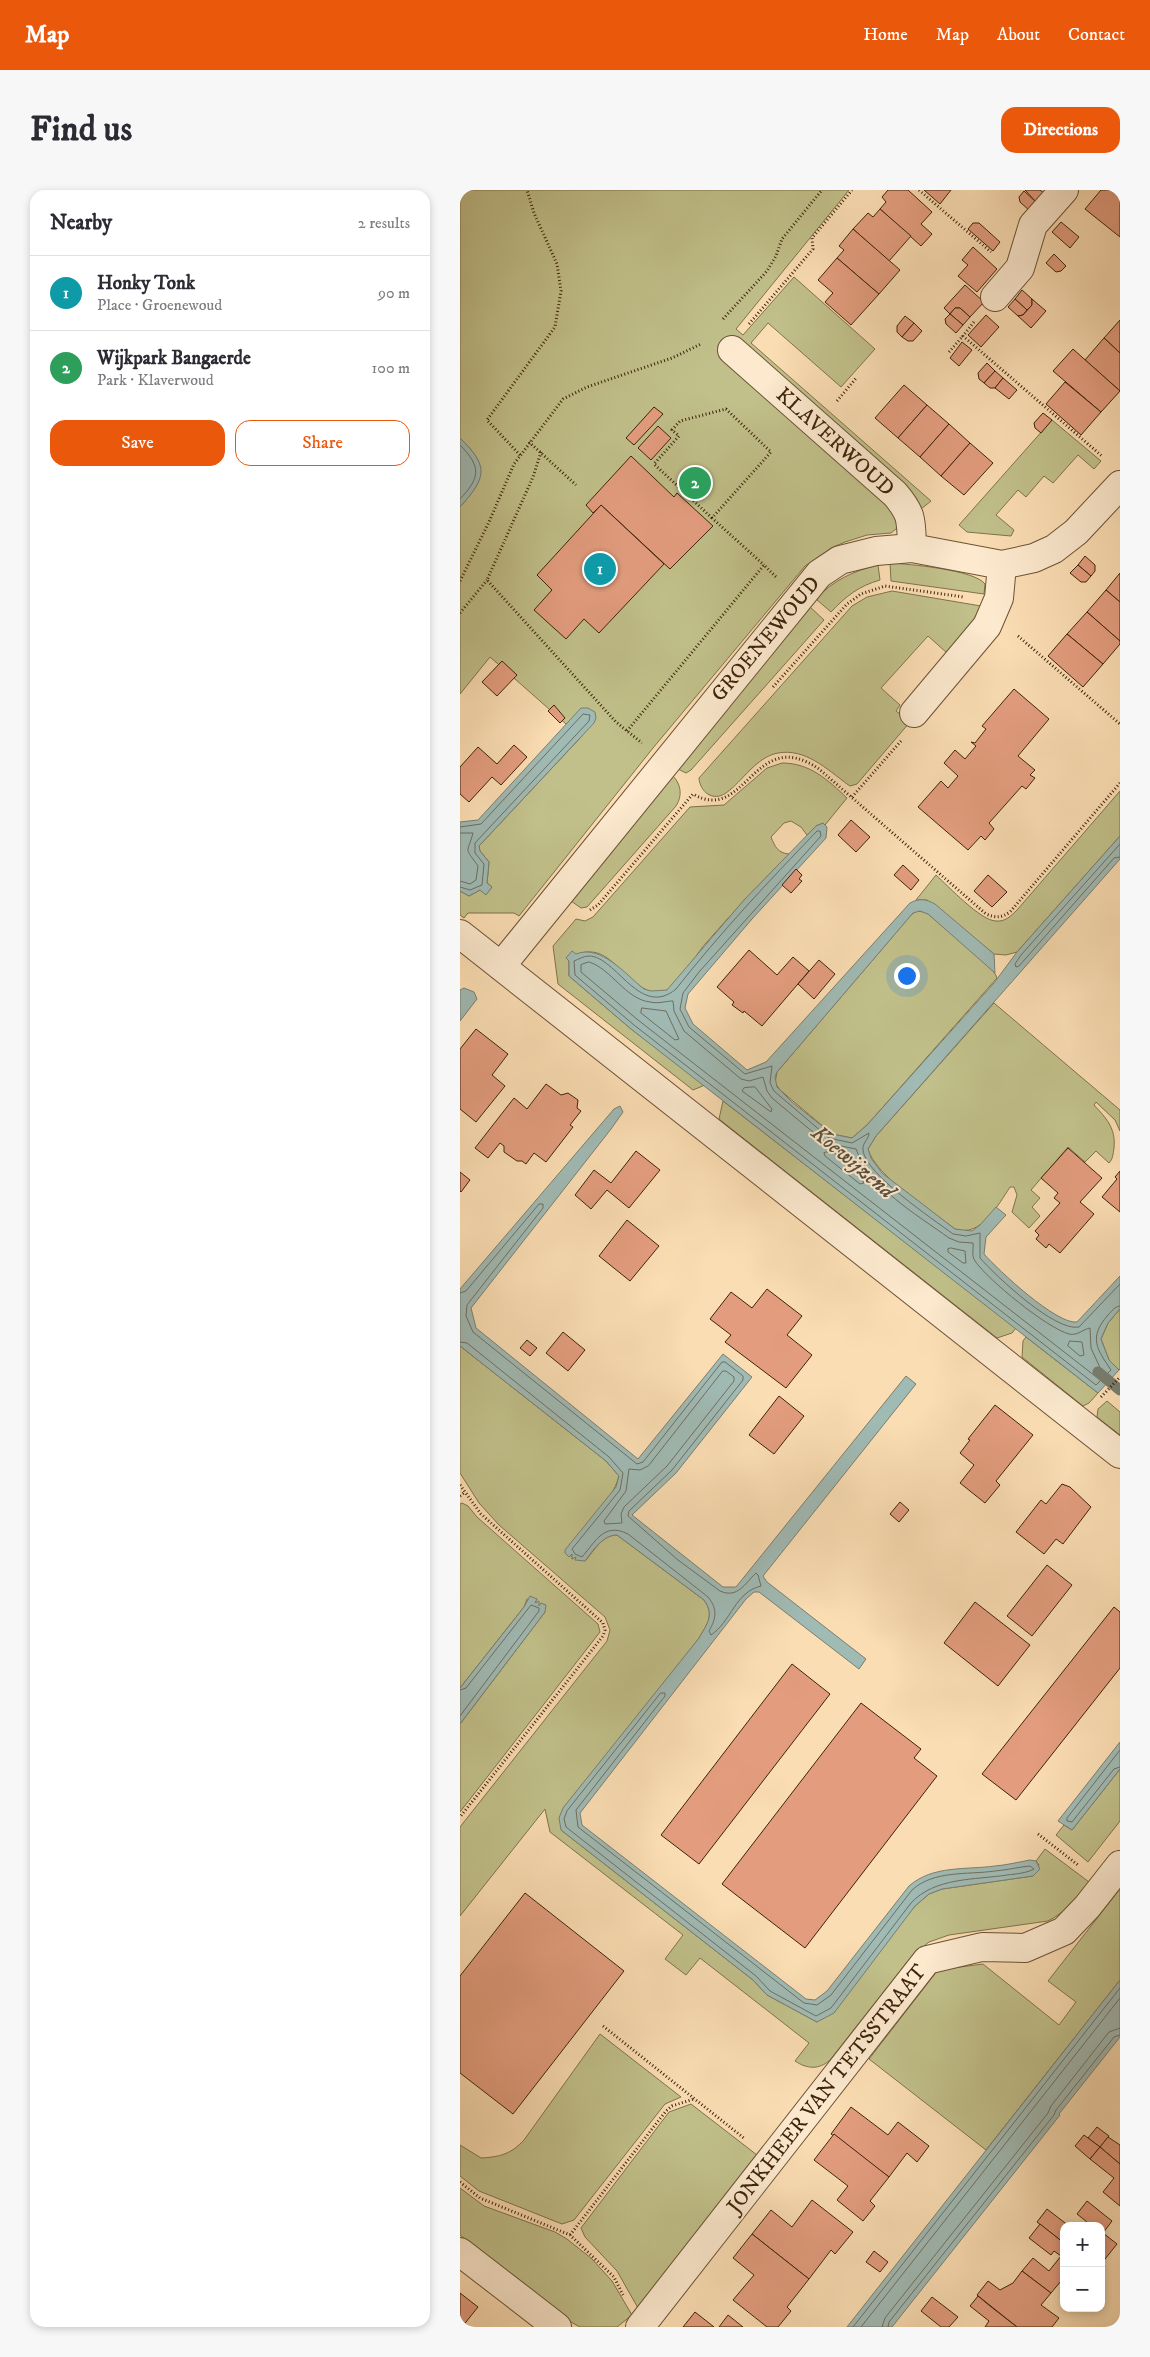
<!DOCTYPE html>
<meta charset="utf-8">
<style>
:root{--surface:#fff;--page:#f7f7f7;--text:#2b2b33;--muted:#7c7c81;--line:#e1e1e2;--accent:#ea580c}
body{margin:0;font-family:"IM FELL DW Pica",serif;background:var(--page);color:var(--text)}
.controls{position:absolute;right:15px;bottom:15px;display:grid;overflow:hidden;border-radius:10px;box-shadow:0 2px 8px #0003}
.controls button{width:45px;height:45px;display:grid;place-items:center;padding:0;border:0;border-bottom:1px solid var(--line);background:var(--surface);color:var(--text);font:25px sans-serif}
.you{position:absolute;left:446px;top:785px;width:18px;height:18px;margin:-12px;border:4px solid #fff;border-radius:50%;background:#1a73e8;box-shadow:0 0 0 8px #1a73e833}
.badge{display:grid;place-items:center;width:32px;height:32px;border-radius:50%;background:var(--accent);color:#fff;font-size:16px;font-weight:700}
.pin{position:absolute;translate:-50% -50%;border:2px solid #fff;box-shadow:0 1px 5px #0006}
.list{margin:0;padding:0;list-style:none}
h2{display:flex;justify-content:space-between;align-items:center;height:65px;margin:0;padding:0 20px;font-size:21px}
h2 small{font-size:16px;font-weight:400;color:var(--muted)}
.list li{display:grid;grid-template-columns:32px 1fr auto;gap:15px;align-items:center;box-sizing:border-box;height:75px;padding:0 20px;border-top:1px solid var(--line)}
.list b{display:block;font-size:19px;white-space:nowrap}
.list p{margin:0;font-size:16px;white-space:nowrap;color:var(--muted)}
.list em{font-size:16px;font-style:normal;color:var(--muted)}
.actions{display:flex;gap:10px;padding:15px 20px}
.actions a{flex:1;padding:11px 0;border:1px solid var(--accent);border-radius:15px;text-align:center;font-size:18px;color:var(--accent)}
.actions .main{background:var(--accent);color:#fff}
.map{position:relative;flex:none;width:660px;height:2137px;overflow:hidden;border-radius:15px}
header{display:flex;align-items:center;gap:30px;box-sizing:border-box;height:70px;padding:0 25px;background:var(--accent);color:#fff}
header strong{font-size:24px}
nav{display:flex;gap:28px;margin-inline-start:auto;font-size:18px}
.intro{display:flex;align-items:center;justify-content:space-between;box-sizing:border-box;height:120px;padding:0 30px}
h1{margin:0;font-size:35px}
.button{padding:12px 22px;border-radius:15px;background:var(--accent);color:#fff;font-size:18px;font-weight:700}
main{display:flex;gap:30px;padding:0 30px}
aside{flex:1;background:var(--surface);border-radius:15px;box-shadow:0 2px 8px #0003}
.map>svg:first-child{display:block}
.green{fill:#c1c08a;stroke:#80724a}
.water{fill:#a0bab4;stroke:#797e70}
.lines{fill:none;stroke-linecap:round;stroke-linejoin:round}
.shore{stroke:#6f6e60;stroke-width:1}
.stream{stroke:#797e70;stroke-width:11}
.building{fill:#e39d7e;stroke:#3e230b}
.street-casing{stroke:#6d5235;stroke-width:30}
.path{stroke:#3e230b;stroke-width:3;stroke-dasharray:1 2.5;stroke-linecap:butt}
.street{stroke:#fce9ce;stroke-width:28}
.labels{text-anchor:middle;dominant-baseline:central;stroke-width:4;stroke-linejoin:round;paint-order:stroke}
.street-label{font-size:21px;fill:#3e230b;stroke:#fce9ce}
.water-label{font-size:22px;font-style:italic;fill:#5b503e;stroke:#fce9ce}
</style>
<header>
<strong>Map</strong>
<nav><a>Home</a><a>Map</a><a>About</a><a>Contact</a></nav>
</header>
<div class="intro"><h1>Find us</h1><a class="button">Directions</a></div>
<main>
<aside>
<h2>Nearby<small>2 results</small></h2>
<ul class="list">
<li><span class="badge" style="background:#0f9aa8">1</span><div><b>Honky Tonk</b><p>Place · Groenewoud</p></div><em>90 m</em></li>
<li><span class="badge" style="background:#2e9e5b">2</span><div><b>Wijkpark Bangaerde</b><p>Park · Klaverwoud</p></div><em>100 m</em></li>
</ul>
<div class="actions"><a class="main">Save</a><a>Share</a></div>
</aside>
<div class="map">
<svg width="660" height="2137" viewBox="0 0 660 2137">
<rect width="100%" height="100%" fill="#fbddb3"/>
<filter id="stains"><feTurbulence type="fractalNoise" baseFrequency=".004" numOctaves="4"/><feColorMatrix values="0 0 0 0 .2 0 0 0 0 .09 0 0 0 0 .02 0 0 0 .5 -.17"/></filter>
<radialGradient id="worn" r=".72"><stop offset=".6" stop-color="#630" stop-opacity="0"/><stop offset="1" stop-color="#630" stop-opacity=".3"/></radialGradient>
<g class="green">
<path d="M0 0H389L276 139 283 145 334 87 415 159 381 197 308 133 291 153 471 311 431 343 407 345 385 352 371 358 345 376 193 558 59 726 54 723H8L4 728 0 725V701L9 706 20 700 26 704 32 697 27 693 29 672 20 661 19 656 122 546 109 532 106 534 30 467 0 504V317C25 289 29 276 0 248Z"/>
<path d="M592 230 641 271 634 279 618 265 593 293 584 286 566 307 558 300 536 325 554 340 551 346 507 342 499 335Z"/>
<path d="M430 373C449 374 515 380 525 394L524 404 431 391Z"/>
<path d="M418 375 420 390C399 396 386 406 371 422L356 409C373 390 394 381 418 375Z"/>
<path d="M432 401 521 416 513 433 487 463 468 446 421 498 440 515 436 521 450 532 397 594 390 596 387 594C367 579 345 558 318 563 296 567 283 591 266 603 253 612 240 602 239 588L392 416 407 407Z"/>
<path d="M349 416 364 430 231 580 226 583 216 578Z"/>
<path d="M322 573C350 573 368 590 387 608L365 635 363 633 356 636 347 645 341 637 331 631 324 633 311 647C315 657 318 663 329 664 301 693 273 722 246 753 235 765 220 794 207 800 179 814 157 763 132 762 123 761 115 765 107 768L109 771V786L171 839 245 895 233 900 98 794 93 756 116 729 125 731 133 727 230 617 264 615 307 578Z"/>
<path d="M211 584C221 593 223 605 216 616L127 717 121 718 111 711Z"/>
<path d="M660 601V646L557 762 546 765 534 764 467 710H456L476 685C488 696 521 731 536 731 545 732 551 726 557 720Z"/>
<path d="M456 721 464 722 468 724C482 736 533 773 537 788L407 935 392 948 372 944 320 900 315 893 317 882 451 725Z"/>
<path d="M534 813 660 920V941L655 930 636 912 634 915C646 928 656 938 654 958 653 964 653 969 649 973L636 961 625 972 608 957 571 1000 580 1008 572 1017 580 1026 569 1038 552 1022 557 1005 554 997H550C538 1015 521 1048 495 1039 472 1021 415 986 408 959L416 946Z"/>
<path d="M263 911 556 1138 552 1143 537 1148 259 929Z"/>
<path d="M660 1119V1179L659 1180 649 1170 641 1149 648 1133Z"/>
<path d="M566 1147 638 1203 629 1213 623 1216 562 1167 563 1151Z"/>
<path d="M0 1156 146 1271 159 1286C151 1316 121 1337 105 1363L109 1366 112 1364V1369L116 1366 125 1371C134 1361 142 1345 157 1345L244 1410C255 1425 247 1434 239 1448L101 1640 293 1790 307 1805 357 1832 455 1716 469 1704 482 1699 573 1686 579 1675 576 1671 585 1659 629 1692C617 1708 606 1722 588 1731L489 1745 469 1752 452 1766 370 1870C359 1880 347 1879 335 1871L349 1853 240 1768 226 1785 205 1769 223 1745 90 1642 85 1619 0 1726V1637L147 1451 150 1440 145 1427 39 1335 19 1313 0 1283Z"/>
<path d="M647 1211 660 1222V1245L637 1227 638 1219Z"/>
<path d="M2 1313 8 1316 17 1327 138 1434 140 1442 0 1622V1534L85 1422 74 1413 77 1409H67L64 1417 0 1498V1314Z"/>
<path d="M660 1579V1631L628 1672 596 1645 604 1635 612 1640Z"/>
<path d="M660 1699V1790L526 1960 409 1869 478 1780 523 1774 599 1835 616 1812 588 1791Z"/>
<path d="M140 1844 221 1907 205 1914 114 2030 102 2034 19 2001 0 1986V1955L21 1968C40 1967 51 1964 64 1950Z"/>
<path d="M231 1914 297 1965 178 2118 157 2081 125 2047 121 2038 209 1922Z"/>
<path d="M0 1998 24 2016 95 2042 107 2049 132 2069 152 2091 172 2125 157 2137H120L111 2132 0 2045Z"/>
</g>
<g class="water">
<path d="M0 248C30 277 26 288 0 317Z"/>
<path d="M121 518H128L135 522 136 528 134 533 19 656 20 661 29 672 27 693 32 697 26 705 20 700 9 706 0 701V632L18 630Z"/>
<path d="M363 633 367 637 366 648 292 729 228 804 225 818 233 834 287 880 306 872 450 713C459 708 466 709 475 714L534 764 535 783 468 724 460 721 453 723 317 882 315 887 317 897 332 912 372 944 392 948 407 935 534 793 557 762 660 646V669L416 946 408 959 411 968 422 983 495 1039 512 1041 520 1035 536 1017 546 1025 526 1047 524 1064C538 1080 597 1135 617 1132L660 1086V1119L648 1133 641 1149 649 1170 659 1180 638 1203 171 839 109 786V771L106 768 112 761 116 764C141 754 165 784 184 799L191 801 207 800 284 710 356 636Z"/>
<path d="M4 798 14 802 17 809 0 831V800Z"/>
<path d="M160 916 163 922 151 939 11 1118 16 1138 178 1269 263 1164 292 1187 216 1283 172 1325 263 1397H276L446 1186 456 1194 303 1386 307 1392 406 1469 399 1479 299 1402H294L286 1409 120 1623 122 1635 346 1809 355 1810 367 1801 449 1696C473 1675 506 1680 535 1676 547 1675 559 1672 570 1670L576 1671 580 1679 573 1686 482 1699 469 1704 455 1716 374 1823 357 1832 307 1805 293 1790 101 1640 99 1628 103 1618 239 1448C247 1434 255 1425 244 1410L157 1345C143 1345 133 1360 125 1371L115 1370 116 1367 112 1369V1364L109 1367 105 1363V1360L156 1297 159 1286 146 1271 0 1156V1099L154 919Z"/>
<path d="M70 1406 77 1409 75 1413 79 1411V1416L81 1413 86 1415 85 1422 0 1534V1498L64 1417Z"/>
<path d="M660 1552V1579L612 1640 598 1631Z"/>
<path d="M660 1790V1847L599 1924 600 1925 432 2137H387Z"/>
</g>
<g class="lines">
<g class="shore">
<path d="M0 255C22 277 20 288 0 309"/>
<path d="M0 637 21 634 123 524 130 525 129 531 15 653V663L24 674 22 695 10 700 0 697"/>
<path d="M0 643H13C7 665 4 656 18 676L16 690 10 694 0 691"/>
<path d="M660 654 561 765 555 774 556 777 559 776 654 668 660 667"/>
<path d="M129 772C152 779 165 809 190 812 198 814 206 811 213 811L214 821 224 841 281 889 289 891 303 887 307 901 312 908 366 953 396 959C410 998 456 1024 489 1048L499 1052 513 1053C514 1059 511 1065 515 1071 528 1090 587 1138 609 1144 618 1146 623 1139 630 1138L631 1158 642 1182 635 1186 178 830 121 782V775Z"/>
<path d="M182 818 206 821 219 849 215 850 181 823Z"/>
<path d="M295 897 312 919 311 922 282 901 284 898Z"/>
<path d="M367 962 390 967 404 993 400 994 365 966 364 963Z"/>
<path d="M491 1058 505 1061 506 1073H503L488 1062V1059Z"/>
<path d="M660 1094 619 1137C595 1142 536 1086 520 1068V1043L506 1046 493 1044C473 1029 405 984 403 960 402 953 409 949 409 943L392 953 369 948 314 901 310 893 312 876 285 884 229 837 220 819 223 803 239 782 361 646 360 641H357C308 692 260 743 216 799 180 829 156 766 129 766 124 766 119 769 114 771L115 785 174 835 636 1195 651 1180C637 1159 628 1148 648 1125 652 1121 654 1117 660 1116"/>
<path d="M0 1103 6 1101 79 1014H83V1018L7 1115 6 1126 13 1142 177 1274 183 1272 262 1172H265L283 1186V1190L212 1280 169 1321 168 1326 218 1370 260 1401C278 1409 285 1393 296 1383L298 1385 301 1396C275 1402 271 1432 251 1445L249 1441C256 1429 258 1419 248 1407L168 1344C144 1332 136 1351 122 1367L115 1364 112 1359 160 1300 163 1283 149 1267 7 1153 0 1152"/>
<path d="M610 1151 622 1152 624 1165 620 1166 608 1156Z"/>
<path d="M263 1181H266L274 1187V1191L207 1276 164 1317 161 1324 162 1333 145 1334 144 1331 166 1301 169 1279 180 1280 188 1276Z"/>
<path d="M0 1500 6 1498 71 1415 79 1418V1421L0 1526"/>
<path d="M201 1503H205V1506L116 1620 118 1637 344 1813 357 1815 371 1805 452 1700C474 1680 507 1685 535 1681 547 1680 559 1677 570 1676L574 1679C567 1683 556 1684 547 1685 515 1690 475 1687 451 1713L371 1818 356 1826 310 1801 296 1786 106 1637 104 1629 107 1621Z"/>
<path d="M660 1560 607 1628V1631L612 1632 654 1579 660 1577"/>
<path d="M393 2137 660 1798"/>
<path d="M401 2137 660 1808"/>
<path d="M422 2137 425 2128 588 1923 591 1916 649 1842 660 1838"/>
<path d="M428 2137 429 2132 594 1925 596 1920 654 1847 660 1845"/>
</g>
<path class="stream" d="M638 1182 660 1200"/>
</g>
<g class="building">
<path d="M428 0H448L472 22 461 34 472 44 461 56 420 19 426 12 422 7Z"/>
<path d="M464 0H491L480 14Z"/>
<path d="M565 0H580L585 4 577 13Z"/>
<path d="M641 0H660V47L625 19Z"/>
<path d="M564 1 577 13 570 21 560 12 559 7Z"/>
<path d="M420 19 451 46 429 71 393 39 408 23 413 27Z"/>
<path d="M601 32 619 47 610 58 592 42Z"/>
<path d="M513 33H519L540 52 533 61 508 39Z"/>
<path d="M393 39 440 80 419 104 377 68 384 60 379 56Z"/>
<path d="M513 57 537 79 517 102 498 86 508 75 502 70Z"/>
<path d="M594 64 606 76 601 81 596 82 586 73Z"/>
<path d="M377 68 419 104 391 135 365 112 373 103 358 90Z"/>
<path d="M505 95 524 112 510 127 500 118H495L490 124 484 118Z"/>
<path d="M562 100 572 109V115L567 120 555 109Z"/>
<path d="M555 109 567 120 563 125 558 126 548 117Z"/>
<path d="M572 109 586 121 571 138 558 126 563 125 572 115Z"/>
<path d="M495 118H500L510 127 503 135 490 124Z"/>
<path d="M490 124 503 135 496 143 486 134 485 129Z"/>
<path d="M526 125 539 137 521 157 508 145Z"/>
<path d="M445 126 454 133 442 147 437 142V136Z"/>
<path d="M660 130V163L644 148Z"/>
<path d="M454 133 462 141 453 151H448L442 147Z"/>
<path d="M644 148 660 163V201L625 170Z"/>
<path d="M502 152 512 160 499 176 490 168Z"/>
<path d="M613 159 660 201 641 222 593 181Z"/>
<path d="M527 173 535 181 524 193 519 189 518 183Z"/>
<path d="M535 181 543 188 535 198H530L524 193Z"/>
<path d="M543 188 557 200 549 209 535 198Z"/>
<path d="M605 192 641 222 621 245 586 214Z"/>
<path d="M444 195 467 215 438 248 415 228Z"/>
<path d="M467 215 489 234 460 267 438 248Z"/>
<path d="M194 217 203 224 174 255 166 248Z"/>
<path d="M583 223 592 230 581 243 575 238 574 233Z"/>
<path d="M489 234 510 253 481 286 460 267Z"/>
<path d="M198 236 211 248 191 270 178 258Z"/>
<path d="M510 253 533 273 504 305 481 286Z"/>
<path d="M171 266 214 307 217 303 253 336 210 379 141 315 133 323 126 315Z"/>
<path d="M141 315 204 374 139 443 124 429 106 449 74 420 92 400 77 385Z"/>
<path d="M625 366 635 375V381L631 386 618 375Z"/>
<path d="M618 375 631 386 626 392H621L610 383Z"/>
<path d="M660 383V412L646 400Z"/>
<path d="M646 400 660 412V451L627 422Z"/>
<path d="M627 422 660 451V454L643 474 607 444Z"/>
<path d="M607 444 643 474 623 497 588 466Z"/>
<path d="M42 471 57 485 37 506 22 492Z"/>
<path d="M554 499 589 529 558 566 575 580 570 585 575 588 566 599 562 596 529 633 534 639 525 650 521 646 508 660 458 617 481 591 488 598 498 586 484 573 495 560 505 569 516 556 511 552 515 553 526 539 522 536Z"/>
<path d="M94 515 105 528 100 533 88 521Z"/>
<path d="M54 555 67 567 41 595 32 587 9 612 0 604V577L18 557 37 574Z"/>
<path d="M391 630 410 647 396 662 378 645Z"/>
<path d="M443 675 459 690 451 700 434 685Z"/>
<path d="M336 679 342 685 339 689 342 691 331 703 322 695Z"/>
<path d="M528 685 547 702 532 717 514 701Z"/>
<path d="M289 760 317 785 333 767 349 781 302 836 284 821 283 823 272 815 274 812 257 797Z"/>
<path d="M359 770 375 784 354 809 338 794Z"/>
<path d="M16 839 48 864 32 885 45 896 16 932 0 919V859Z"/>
<path d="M86 894 101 905 108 903 118 910 117 918 121 921 110 935 113 937 86 972 74 963 66 974 62 971H57L44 962V956L40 953 28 968 15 958 54 908 67 919Z"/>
<path d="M608 958 642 988 620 1012 634 1024 600 1063 589 1054 586 1058 576 1049 579 1045 575 1041 600 1013 594 1008 598 1003 581 988Z"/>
<path d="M176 961 200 980 169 1018 147 1000 131 1019 115 1005 134 980 151 993Z"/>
<path d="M660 981V1022L642 1007 657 989 655 987Z"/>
<path d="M0 982 10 990 1 1002 0 1001Z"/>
<path d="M167 1030 199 1056 170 1091 139 1066Z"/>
<path d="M307 1099 342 1126 327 1145 352 1165 326 1198 265 1152 271 1145 250 1129 271 1102 292 1118Z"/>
<path d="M103 1142 125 1160 108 1181 86 1163Z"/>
<path d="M67 1150 77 1158 70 1166 60 1158Z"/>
<path d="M319 1206 344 1226 314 1264 289 1245Z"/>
<path d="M535 1215 573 1245 536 1291 540 1295 525 1313 500 1293 514 1275 500 1263 510 1250 508 1249Z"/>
<path d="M602 1294 610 1297 631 1317 603 1354 596 1349 584 1364 556 1342 581 1310 586 1314Z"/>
<path d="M440 1312 449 1320 439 1332 430 1324Z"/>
<path d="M587 1375 612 1395 572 1446 547 1426Z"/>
<path d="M515 1412 570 1455 538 1496 484 1453Z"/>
<path d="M654 1417 660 1422V1478L556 1610 522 1584Z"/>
<path d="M332 1474 370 1504 239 1674 201 1645Z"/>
<path d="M401 1513 461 1559 454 1568 477 1586 345 1758 262 1694Z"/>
<path d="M65 1703 164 1781 53 1924 0 1883V1786Z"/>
<path d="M391 1917 428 1945 438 1932 469 1956 457 1972 447 1963 429 1987 371 1944Z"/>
<path d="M637 1937 649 1946 640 1957 628 1948Z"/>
<path d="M374 1944 429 1987 410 2011 415 2016 403 2031 377 2010 388 1996 354 1970Z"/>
<path d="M624 1945 640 1957 630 1969 615 1956Z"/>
<path d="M648 1947 660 1955V1974L640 1957Z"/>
<path d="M640 1957 660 1974V2016L643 2002 654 1988 630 1969Z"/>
<path d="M352 2010 393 2042 375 2064 371 2060 349 2089 292 2044 311 2020 332 2037Z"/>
<path d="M627 2011 652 2031 643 2043 657 2054 641 2074V2036H625L627 2032 617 2024Z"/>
<path d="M587 2019 609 2036H604V2053L577 2032Z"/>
<path d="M580 2034 604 2053V2093L601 2091 591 2103 562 2081 573 2068 589 2081 601 2066 594 2061 591 2065 569 2048Z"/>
<path d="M292 2044 349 2089 327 2117 331 2121 318 2137H307L273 2110 294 2085 273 2068Z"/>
<path d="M414 2061 428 2072 420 2082 406 2072Z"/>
<path d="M562 2081 591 2103 581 2115 599 2128 592 2137H557L517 2105 528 2091 540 2100 553 2093Z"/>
<path d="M0 2103 18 2117 2 2137H0Z"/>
<path d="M518 2106 530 2116 557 2137H525L529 2131 510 2116Z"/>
<path d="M472 2107 498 2127 489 2137H481L461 2121Z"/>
<path d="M235 2122 254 2137H223Z"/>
<path d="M268 2125 283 2137H259Z"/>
</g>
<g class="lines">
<g class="street-casing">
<g id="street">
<path d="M535 107 560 78 573 35 604 0"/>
<path d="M272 160 435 304C453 325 451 331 452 358"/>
<path d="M454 523 527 436 539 408 542 375"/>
<path d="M0 744 660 1264"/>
<path d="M41 776 359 384 380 370 416 361 452 358 542 375 574 368 594 359 616 342 660 295"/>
<path d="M0 2062 97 2137"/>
<path d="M180 2137 467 1770 522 1757 565 1758 604 1741 627 1717 660 1675"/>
</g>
</g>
<g class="path">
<path d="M459 0 531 62"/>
<path d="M263 129 307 81 316 66 322 49 362 0"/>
<path d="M514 132 503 146 643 267"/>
<path d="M289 134 353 59 352 48 392 0"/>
<path d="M489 162 503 146"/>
<path d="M377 211 397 187"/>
<path d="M69 252 116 295"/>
<path d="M81 262 73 287 27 390 156 532 182 553"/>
<path d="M60 265 27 230 95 137 101 101 97 74 74 23 67 0"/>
<path d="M252 328 194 274 219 246 212 240 220 231 266 219 311 262 252 328 304 375"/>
<path d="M0 391 29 332 54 274 103 209 127 197 212 168 241 154"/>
<path d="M0 423 27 390"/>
<path d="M558 446 660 534"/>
<path d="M313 497 387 414 401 404 425 396 504 407"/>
<path d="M167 541 304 375 316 387"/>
<path d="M392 607 441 551"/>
<path d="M130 720 138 715 233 604C286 635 294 534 359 579L526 724C536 728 541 728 550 722L660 593"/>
<path d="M641 1207 660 1187"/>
<path d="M0 1295 21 1324 143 1433 145 1440 143 1446 0 1627"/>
<path d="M0 1306 4 1303"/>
<path d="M578 1644 618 1675"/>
<path d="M143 1836 285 1949"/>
<path d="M0 1992 20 2008 110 2045 154 2087 163 2105"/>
<path d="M110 2045 206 1921 212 1916 234 1909"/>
</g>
<use href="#street" class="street"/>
</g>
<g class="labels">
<g class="street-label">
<text transform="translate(375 252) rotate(42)">KLAVERWOUD</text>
<text transform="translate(306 449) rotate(-50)">GROENEWOUD</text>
<text transform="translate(367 1899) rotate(-52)">JONKHEER VAN TETSSTRAAT</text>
</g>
<g class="water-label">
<text transform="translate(393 972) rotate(40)">Koewijzend</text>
</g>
</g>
<rect width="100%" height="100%" filter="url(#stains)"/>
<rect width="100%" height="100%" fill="url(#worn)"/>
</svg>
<div class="controls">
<button>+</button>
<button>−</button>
</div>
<div class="you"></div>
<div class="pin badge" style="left:140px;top:379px;background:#0f9aa8">1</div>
<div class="pin badge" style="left:235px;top:293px;background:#2e9e5b">2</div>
</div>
</main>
